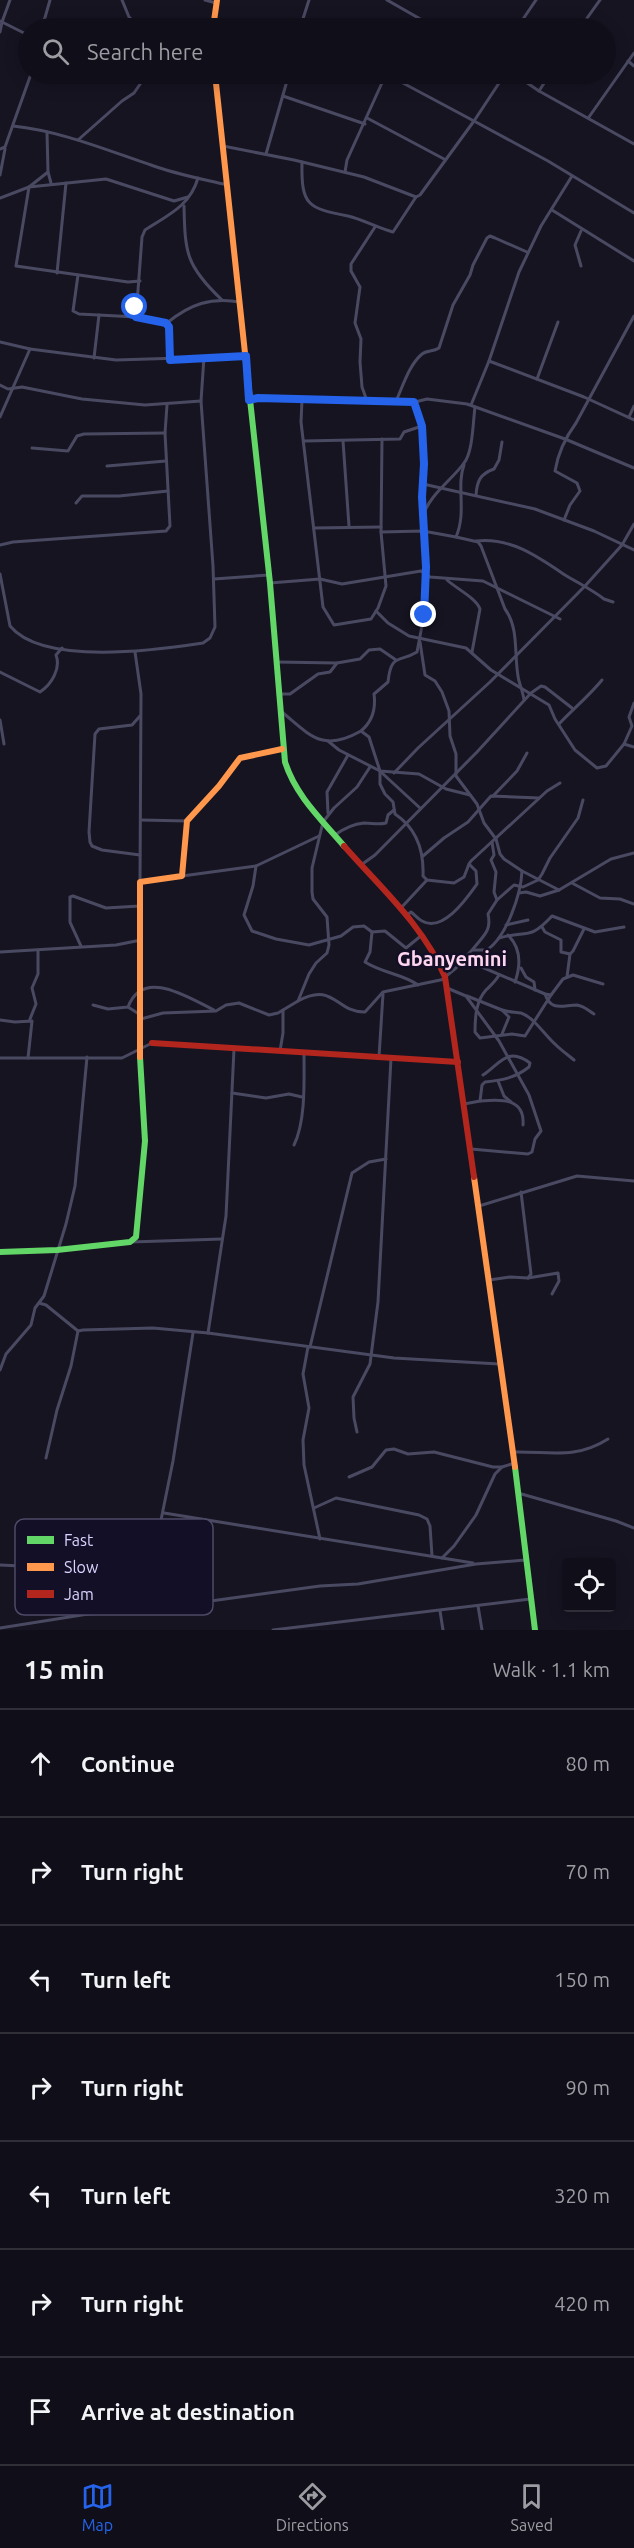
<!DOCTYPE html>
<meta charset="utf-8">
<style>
:root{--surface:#100f19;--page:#191822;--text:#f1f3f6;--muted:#9c9ca2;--line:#302f38;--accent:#2563eb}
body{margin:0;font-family:Ubuntu,sans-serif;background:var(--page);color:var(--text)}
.controls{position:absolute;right:18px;bottom:18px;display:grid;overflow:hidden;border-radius:6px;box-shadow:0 3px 15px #0003}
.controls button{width:54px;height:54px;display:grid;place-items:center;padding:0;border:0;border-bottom:2px solid var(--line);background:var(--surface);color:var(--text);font:30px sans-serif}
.stop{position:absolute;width:18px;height:18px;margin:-14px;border:4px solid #2563eb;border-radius:50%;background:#fff}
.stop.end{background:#2563eb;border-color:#fff;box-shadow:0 2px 6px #0008}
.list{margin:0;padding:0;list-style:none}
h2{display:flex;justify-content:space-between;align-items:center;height:78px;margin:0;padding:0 24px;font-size:26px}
h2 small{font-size:20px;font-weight:400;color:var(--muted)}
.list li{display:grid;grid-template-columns:39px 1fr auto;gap:18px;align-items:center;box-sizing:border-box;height:108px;padding:0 24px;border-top:2px solid var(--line)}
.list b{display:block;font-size:22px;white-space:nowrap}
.list em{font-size:20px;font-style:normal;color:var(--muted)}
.icon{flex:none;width:33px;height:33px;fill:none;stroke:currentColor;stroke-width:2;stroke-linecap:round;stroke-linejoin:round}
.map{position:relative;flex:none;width:634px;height:1630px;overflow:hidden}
.search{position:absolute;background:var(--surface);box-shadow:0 3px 15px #0003;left:18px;right:18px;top:18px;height:66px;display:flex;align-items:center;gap:15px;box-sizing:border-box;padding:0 21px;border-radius:33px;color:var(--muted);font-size:22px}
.sheet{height:834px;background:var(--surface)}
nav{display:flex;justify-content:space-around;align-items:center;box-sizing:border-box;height:84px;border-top:2px solid var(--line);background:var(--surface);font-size:16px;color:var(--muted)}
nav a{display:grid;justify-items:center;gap:3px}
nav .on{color:var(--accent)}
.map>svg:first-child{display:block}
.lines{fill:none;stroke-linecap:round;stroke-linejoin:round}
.street{stroke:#4a4962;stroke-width:3}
.fast{stroke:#63d668;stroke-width:6}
.slow{stroke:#ff974d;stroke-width:6}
.jam{stroke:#b3261e;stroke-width:6}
.route{stroke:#2563eb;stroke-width:8}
.labels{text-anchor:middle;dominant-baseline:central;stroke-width:5;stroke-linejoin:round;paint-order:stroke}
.quarter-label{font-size:20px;font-weight:bold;fill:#ffd6f0;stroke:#130f26}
.key{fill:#130f26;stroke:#4e4a67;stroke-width:1.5}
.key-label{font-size:16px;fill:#d9d4ff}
</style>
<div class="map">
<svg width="634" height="1630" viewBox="0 0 634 1630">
<rect width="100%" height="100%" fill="#161421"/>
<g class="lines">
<g class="street">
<path d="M10 0 2 22 28 35"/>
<path d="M122 0 129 17 140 28"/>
<path d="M205 0 216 3"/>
<path d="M387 0 436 28"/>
<path d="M0 21 2 22 0 32"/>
<path d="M42 28 50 0"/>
<path d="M300 28 309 0"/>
<path d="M410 28 418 18"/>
<path d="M517 28 536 0"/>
<path d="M580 28 600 0"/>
<path d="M628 61 634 66"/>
<path d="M505 74 474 121 548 161 634 213"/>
<path d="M514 74 539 91 634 144"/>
<path d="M539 91 550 74"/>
<path d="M283 96 365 124"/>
<path d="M589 117 634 53"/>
<path d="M367 118 444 159"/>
<path d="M13 126C61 131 106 150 151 165 175 174 202 179 227 185"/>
<path d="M47 132 48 172 51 183"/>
<path d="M78 140 122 101 134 93 147 74"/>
<path d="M223 146 294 160 364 177 416 197"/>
<path d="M0 149 5 147 31 74"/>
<path d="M266 154 289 74"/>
<path d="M302 162C301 206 308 208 348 216 364 220 378 228 393 232L416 197 420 195 474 121 386 74 347 160 345 172"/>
<path d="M48 172 29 187 16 266 128 282 140 281"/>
<path d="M0 175 5 149"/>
<path d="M0 198 29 187 106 179 174 201 188 197"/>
<path d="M184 206C185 253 186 266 222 300"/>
<path d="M552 210 634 261"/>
<path d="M581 266 575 245 581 231"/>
<path d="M57 273 66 183"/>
<path d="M78 275 73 311 79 314 136 317 166 323 169 327V360"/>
<path d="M136 317 142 237 145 230C168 215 190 206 198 178"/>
<path d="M167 323C190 304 211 297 240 302"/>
<path d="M0 342 30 349"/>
<path d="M94 358 99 315"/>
<path d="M489 361 584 397 634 420"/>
<path d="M537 379 558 322"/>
<path d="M0 385 8 389 22 387 82 399 145 405 201 401"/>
<path d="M250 400 258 398 415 402 427 399 467 404 565 439 634 468"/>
<path d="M302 400 301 422 323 607 334 625 371 619 378 608 386 586 381 532 382 439"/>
<path d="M367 401 362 387 360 362 361 339 355 323 360 287 351 271V264L375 227"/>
<path d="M396 401C403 386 409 365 422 354 427 350 433 352 439 348L453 305 470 275 473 265 487 238 490 236 495 238 527 252"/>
<path d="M415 402 422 426 424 464 423 513"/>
<path d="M471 405 489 361 519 272 541 226 572 176"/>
<path d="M0 417 30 349 116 360 246 356"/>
<path d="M629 417 634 406"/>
<path d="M304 441 400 439 404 432 422 426"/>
<path d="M343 441 349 526"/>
<path d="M32 448 68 451 77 436 84 434 165 433"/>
<path d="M464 465C456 486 467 512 456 537L478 542 481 546 505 609C519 628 514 653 518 676 519 684 523 691 524 700"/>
<path d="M107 466 166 461"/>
<path d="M423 484 535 509 594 531 634 550"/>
<path d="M476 495C477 481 480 474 494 469L499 460 502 442"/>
<path d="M76 503 82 496H119L168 491"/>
<path d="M564 520 570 505 580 491 577 483 555 471C558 453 565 438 576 423L634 316"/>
<path d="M314 528 381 527"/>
<path d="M381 532 423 531 456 537"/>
<path d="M476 541C510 537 537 556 565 575 578 583 591 589 604 599L613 602"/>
<path d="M0 545 13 542 166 531 170 526 165 433 167 405"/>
<path d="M0 574 10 626C43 666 158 650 203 643L210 638 215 627 213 566 201 401 204 357"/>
<path d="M214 579 269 575"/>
<path d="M447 580C457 589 476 598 480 609L472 652"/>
<path d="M270 583 320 579 342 584 421 571 430 577 483 581 560 619"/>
<path d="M376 611 388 623 409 636 466 648 491 670 549 705 555 719 575 750 597 768 606 766 624 744 634 747"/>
<path d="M420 642 425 675 435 681 442 692 449 711 450 736 456 754V776L477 804 484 823 496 839 500 854 504 859 522 871 559 890"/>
<path d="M135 652 141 694 140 882"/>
<path d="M276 662 337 663 360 659 369 650 380 649 396 660"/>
<path d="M0 672 40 692C52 684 61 668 56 655L62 648"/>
<path d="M278 694H290L318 674 330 672 337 663"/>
<path d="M282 712C310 735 322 753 361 731L369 737 380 771V784L385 794 393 802 395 814C416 828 424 851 423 876L427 880 454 883 464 877 469 864"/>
<path d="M140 716 132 725 99 729 95 734 89 832 90 842 92 846 102 850 140 855"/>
<path d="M0 720 4 744"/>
<path d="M559 724C573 709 589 696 602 680"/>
<path d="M361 731C373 721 376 709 374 694L388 682C391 653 399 663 417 652L425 610 423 516C429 495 452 480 464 463 473 452 473 421 475 407"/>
<path d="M328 741 339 750 380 771 419 774 446 789 470 795"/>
<path d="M624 744 632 726 629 717 634 703"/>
<path d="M382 773 420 808"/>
<path d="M394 773 418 748 490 682 585 586 622 545 634 524"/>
<path d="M493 796 517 771 527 753"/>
<path d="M328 813 327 792 348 755"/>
<path d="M141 820 187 821"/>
<path d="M335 835C343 829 354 824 364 823 372 823 378 825 386 823L388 815 394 810"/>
<path d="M423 856 444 838 468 822 491 796 539 798"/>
<path d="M361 865 375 855 477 752 531 693 541 686 545 687 572 708"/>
<path d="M256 866 253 886 244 915 252 931 276 939 309 945 341 936 353 927 364 926 372 932 385 931 406 948 422 935"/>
<path d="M182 876 256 866 319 836"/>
<path d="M572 883 600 898 620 899 634 904"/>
<path d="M519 893 526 892 540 896 559 890 611 859 634 853"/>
<path d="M497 900 514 885 523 887 538 880 542 874 550 858 578 818 583 800"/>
<path d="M400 909 427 880"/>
<path d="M406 916 411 912C415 915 418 919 422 921 443 933 467 898 477 884L476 871 469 864 471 861 547 791 560 783"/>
<path d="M506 925 528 920"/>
<path d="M542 927 545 932 561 940V952L570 954 567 977"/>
<path d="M372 932 370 952 365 962C382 973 403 974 418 985"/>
<path d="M508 935C521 948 521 965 515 982"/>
<path d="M499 938C527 930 529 941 552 916L595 932 624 927"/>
<path d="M81 946 70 922V897L73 896 106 908 140 906"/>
<path d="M473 949C483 936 492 931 488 914L497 900 494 892 496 872 491 860 494 855 492 842"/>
<path d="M0 952 116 945 141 940"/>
<path d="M570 954 573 951 584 929"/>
<path d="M463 959 545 994 551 995 563 979 573 975 603 984"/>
<path d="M521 968 526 977 534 982 535 990"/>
<path d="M499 975C495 982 491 985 486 990 476 1001 475 1017 475 1032L480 1038 512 1034 525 1036 551 995"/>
<path d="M445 977 456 968 472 950H487C507 936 521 894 522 871"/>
<path d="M447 988 466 996 499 1041 529 1095 541 1131 535 1139 532 1152 528 1154 471 1149"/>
<path d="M545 994C551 1012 563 1005 577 1005 584 1006 589 1011 594 1014"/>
<path d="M467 996 502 1010 509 1017 502 1034"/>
<path d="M298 1001C334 981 336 1013 365 1012L383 992 445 979"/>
<path d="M93 1005 108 1009 128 1007C143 967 189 998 214 1010"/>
<path d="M128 1007 139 1014"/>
<path d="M502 1010C508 1012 515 1012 521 1013 535 1018 545 1036 556 1045 561 1050 568 1055 574 1060"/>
<path d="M30 1019 36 1004 32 988 38 974V950"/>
<path d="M141 1019 163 1013 216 1011 226 1005 239 1003 269 1015 278 1013 298 1001 309 974 316 963 327 953 329 945 327 917 313 899 312 892V868L323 822 334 808 357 787 370 767"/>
<path d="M0 1020 15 1022 32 1021 28 1058"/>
<path d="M280 1051 283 1033V1010"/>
<path d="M379 1057 383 994"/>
<path d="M0 1058H122L152 1043"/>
<path d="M498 1081 504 1096 511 1102"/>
<path d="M232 1093 266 1098 289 1094 302 1097"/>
<path d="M480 1101C498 1100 525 1096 523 1125"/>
<path d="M464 1104 480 1101 482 1085 485 1082C503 1080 515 1078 529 1067L530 1063C507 1046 500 1064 483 1075"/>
<path d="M294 1145C306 1120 304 1081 304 1053"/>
<path d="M479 1206 577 1176 634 1181"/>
<path d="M131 1242 222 1239"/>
<path d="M528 1278 558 1273 559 1281 552 1294"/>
<path d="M489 1280 510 1277 528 1278 531 1274 521 1192"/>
<path d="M39 1303 46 1305 78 1331"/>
<path d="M208 1333 226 1216 234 1049"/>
<path d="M308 1347 303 1374 309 1408 303 1440 304 1465 320 1539"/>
<path d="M310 1347 352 1173 369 1162 386 1159"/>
<path d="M0 1370 6 1354 31 1325 35 1308 44 1296 66 1224 75 1186 87 1057"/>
<path d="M357 1432 354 1418 353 1397 370 1364 378 1302 391 1058"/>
<path d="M513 1452C549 1451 575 1460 608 1439"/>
<path d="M46 1458 57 1410 71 1366 78 1331 83 1330 153 1328 208 1333 394 1358 499 1364"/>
<path d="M349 1477 372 1467 386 1450 394 1449 408 1454 434 1452 493 1467H502"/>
<path d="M518 1493 616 1521 634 1528"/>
<path d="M314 1508 336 1498 419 1515 427 1519 430 1526 432 1556"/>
<path d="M164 1513 473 1563"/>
<path d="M442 1558 454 1546 476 1515 495 1474 502 1467 515 1463"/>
<path d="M0 1565 107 1570 111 1567C113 1552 115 1533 126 1522L155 1523 161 1520 173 1461 193 1333"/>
<path d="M151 1572 161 1520"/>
<path d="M478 1606 482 1630"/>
<path d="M440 1611 443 1630"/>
<path d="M0 1628 88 1614 131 1612 320 1586 358 1584 476 1564 525 1560"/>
<path d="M273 1630 530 1599"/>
</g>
<g class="fast">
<path d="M248 381 270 583 285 762C296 796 321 819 344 846"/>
<path d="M0 1252 57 1250 130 1242 136 1237 145 1141 140 1057"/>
<path d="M515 1467 535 1630"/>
</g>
<g class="slow">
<path d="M213 28 217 0"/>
<path d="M215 74 248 381"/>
<path d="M140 1057V882L182 876 187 821 219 786 240 758 282 749"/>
<path d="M474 1177 515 1467"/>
</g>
<g class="jam">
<path d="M344 846C380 887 424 926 445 977L474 1177"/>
<path d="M152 1043 458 1062"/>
</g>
</g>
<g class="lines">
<path class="route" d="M135 307 136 317 166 323 169 327 170 360 246 356 249 400 258 398 414 402 422 426 424 464 422 497 426 567 424 615"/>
</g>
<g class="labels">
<g class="quarter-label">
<text x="452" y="958">Gbanyemini</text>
</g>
</g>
<rect x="15" y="1519" width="198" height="96" rx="9" class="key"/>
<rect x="27" y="1536" width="27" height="8" fill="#63d668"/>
<rect x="27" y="1563" width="27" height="8" fill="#ff974d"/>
<rect x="27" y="1590" width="27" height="8" fill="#b3261e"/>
<g class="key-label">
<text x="64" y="1546">Fast</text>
<text x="64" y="1573">Slow</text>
<text x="64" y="1600">Jam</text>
</g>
</svg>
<div class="controls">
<button><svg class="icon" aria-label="locate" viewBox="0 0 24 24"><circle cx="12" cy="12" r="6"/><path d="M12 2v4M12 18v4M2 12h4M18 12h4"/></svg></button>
</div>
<div class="stop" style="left:135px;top:307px"></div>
<div class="stop end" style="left:424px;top:615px"></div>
<div class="search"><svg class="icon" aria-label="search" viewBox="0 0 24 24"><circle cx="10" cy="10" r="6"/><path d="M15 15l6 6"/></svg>Search here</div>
</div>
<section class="sheet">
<h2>15 min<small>Walk · 1.1 km</small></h2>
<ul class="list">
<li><svg class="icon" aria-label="ahead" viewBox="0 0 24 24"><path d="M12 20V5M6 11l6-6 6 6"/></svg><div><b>Continue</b></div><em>80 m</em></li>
<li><svg class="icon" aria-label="right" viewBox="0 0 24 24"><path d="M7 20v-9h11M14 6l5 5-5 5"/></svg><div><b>Turn right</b></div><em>70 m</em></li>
<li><svg class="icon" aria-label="left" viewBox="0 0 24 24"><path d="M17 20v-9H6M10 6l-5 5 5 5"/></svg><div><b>Turn left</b></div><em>150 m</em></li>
<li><svg class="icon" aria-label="right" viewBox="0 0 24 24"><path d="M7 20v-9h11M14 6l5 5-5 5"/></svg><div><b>Turn right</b></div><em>90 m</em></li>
<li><svg class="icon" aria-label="left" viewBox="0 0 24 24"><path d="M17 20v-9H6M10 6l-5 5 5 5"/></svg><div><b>Turn left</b></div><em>320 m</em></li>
<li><svg class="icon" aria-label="right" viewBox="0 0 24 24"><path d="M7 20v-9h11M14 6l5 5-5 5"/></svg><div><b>Turn right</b></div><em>420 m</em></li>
<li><svg class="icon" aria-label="arrive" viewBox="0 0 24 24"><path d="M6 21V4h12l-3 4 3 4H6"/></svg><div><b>Arrive at destination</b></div></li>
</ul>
</section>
<nav>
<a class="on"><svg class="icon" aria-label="map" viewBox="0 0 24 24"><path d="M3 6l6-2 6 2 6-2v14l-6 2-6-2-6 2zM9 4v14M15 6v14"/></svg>Map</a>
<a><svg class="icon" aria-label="directions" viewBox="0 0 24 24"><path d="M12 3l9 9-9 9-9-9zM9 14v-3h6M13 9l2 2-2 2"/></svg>Directions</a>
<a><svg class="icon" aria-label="saved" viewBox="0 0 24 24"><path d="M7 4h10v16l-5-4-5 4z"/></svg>Saved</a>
</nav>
